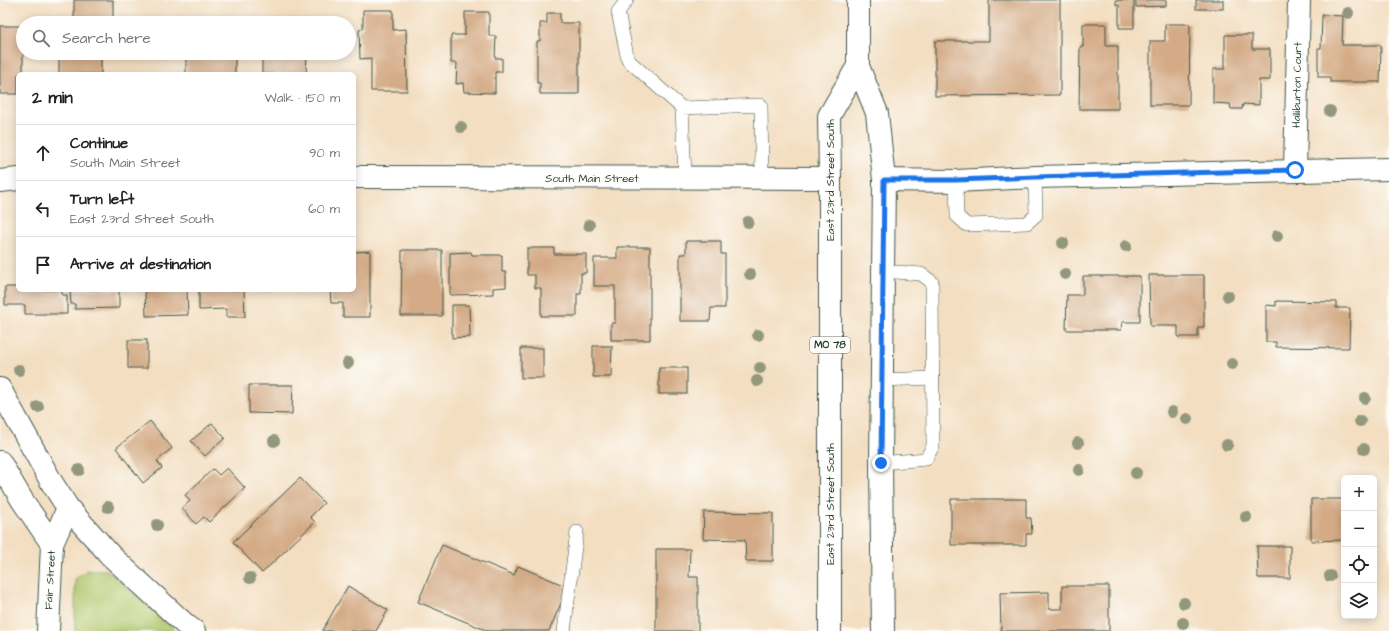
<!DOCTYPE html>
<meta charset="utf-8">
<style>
:root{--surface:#fff;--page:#f2f2f2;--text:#222;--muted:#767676;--line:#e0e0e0}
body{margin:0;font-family:"Architects Daughter",sans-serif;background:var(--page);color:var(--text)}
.controls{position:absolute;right:12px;bottom:12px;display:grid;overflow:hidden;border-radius:6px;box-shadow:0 2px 10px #0003}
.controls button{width:36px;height:36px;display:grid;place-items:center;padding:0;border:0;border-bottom:1px solid var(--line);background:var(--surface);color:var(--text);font:20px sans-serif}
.stop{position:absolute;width:12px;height:12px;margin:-9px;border:3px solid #1a73e8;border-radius:50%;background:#fff}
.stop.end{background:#1a73e8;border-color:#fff;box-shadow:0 1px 4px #0008}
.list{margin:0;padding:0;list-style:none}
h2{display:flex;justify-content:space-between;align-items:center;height:52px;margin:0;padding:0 16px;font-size:17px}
h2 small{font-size:13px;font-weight:400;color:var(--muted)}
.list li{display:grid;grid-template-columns:26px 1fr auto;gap:12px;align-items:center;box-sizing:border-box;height:56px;padding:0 16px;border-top:1px solid var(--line)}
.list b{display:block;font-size:15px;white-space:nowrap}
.list p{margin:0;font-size:13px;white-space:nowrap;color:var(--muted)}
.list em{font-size:13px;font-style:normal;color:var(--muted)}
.icon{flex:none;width:22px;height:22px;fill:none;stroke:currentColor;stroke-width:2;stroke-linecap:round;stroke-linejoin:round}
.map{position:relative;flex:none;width:1389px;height:631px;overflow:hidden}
.search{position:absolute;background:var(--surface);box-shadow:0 2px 10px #0003;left:16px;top:16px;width:340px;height:44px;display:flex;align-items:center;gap:10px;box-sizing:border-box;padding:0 14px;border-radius:22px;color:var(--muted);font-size:15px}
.panel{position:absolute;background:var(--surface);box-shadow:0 2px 10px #0003;left:16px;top:72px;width:340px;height:220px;border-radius:6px}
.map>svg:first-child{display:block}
.green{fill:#b0c66b;stroke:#688250}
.building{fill:#d4ab86}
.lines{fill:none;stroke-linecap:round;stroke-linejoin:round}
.service-casing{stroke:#3f5549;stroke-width:14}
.minor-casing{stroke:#3f5549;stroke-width:24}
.primary-casing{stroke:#3f5549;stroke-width:24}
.service{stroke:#fff;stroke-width:13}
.minor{stroke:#fff;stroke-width:22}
.primary{stroke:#fff;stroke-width:22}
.tree{fill:#92987b}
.route{stroke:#1a73e8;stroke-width:5}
.labels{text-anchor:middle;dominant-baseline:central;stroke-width:3.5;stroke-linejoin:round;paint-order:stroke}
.shield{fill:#fdfcf7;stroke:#62766e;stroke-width:1}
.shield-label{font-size:10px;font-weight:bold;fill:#1f3d34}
.street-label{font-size:11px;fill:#1f3d34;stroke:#fdfcf7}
</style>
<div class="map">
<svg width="1389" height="631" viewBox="0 0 1389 631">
<rect width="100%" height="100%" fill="#fdfcf7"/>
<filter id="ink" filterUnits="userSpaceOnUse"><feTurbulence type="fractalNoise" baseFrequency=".025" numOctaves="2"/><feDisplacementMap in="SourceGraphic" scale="8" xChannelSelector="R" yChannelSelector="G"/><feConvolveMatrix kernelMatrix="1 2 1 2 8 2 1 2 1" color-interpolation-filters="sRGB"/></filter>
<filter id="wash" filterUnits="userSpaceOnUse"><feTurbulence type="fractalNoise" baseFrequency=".012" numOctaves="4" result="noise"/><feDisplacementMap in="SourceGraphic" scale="16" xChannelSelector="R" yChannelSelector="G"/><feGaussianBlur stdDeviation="0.9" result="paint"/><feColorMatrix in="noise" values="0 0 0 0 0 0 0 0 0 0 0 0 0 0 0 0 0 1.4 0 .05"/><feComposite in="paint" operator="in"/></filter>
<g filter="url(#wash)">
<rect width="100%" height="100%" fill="#f3dec1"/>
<path class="green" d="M87 570H107L124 584 176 631H75V579Z"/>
<g id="blocks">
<g class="building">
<path d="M74 0H113V18H101V23H74Z"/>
<path d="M989 0H1060V95L935 96V41H989Z"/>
<path d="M1116 0H1134V28H1119V5H1116Z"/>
<path d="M1136 0H1166V6L1136 7Z"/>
<rect x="1196" y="0" width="27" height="9"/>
<path d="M363 10H393V30L406 29 407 91H371V58L360 59 359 30 363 29Z"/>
<path d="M465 12H489V36H496L495 58H502V72H495V93L464 92 463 83 456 84 457 63H451V35H465Z"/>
<path d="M547 13H560V23H579V94H540V83H537V41H540V23H547Z"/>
<path d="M1322 15 1343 16 1342 45H1381L1380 82H1330V77H1318V48H1321Z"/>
<path d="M1083 24H1106V46H1118V109H1079L1080 47H1083Z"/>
<path d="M1165 24H1190L1189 105H1150V41H1165Z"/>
<path d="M0 26H23V74H18V94H0Z"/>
<path d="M1225 35H1252V49H1270V80H1259V105L1243 104 1242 109H1231L1230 104 1213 103V69H1225Z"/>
<rect x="59" y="53" width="42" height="21"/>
<rect x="186" y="53" width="49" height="21"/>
<path d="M262 53H307L306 74H262Z"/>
<path d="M686 241H721V254H725V308H711L710 321H680V254H686Z"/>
<path d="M617 247H650V340H611V323H615V286H594V258H617Z"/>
<path d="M527 248H554V254H586V273H581V294H577V316H541V288H535V275H527Z"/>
<path d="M402 250H442V316H401Z"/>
<path d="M370 251V317H343V303H331L330 290H354V252Z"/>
<path d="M471 252 472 255H502V272H506V287L493 288V294L450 295V253Z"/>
<path d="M1149 275H1204V327H1198V337H1178V326H1150Z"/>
<path d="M1083 276H1140V322H1122L1121 330H1066L1067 295H1083Z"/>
<path d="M5 287H18V290H62V295H67V314H25V305H5Z"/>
<path d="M70 290H119V308L75 309V304H71Z"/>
<path d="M145 290H187L188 315 146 316Z"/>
<path d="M199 290H244L245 317H226V309L199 310Z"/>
<path d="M1276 301 1336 302V308H1350L1349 348 1276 347V342H1266V305L1276 306Z"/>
<path d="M452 305H469L470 337 452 338Z"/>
<rect x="128" y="340" width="19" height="28"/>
<path d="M593 346H612L611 377H593Z"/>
<rect x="521" y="348" width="22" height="30"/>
<rect x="659" y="368" width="28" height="26"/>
<path d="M249 385H293L292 414 249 413Z"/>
<path d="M150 421 172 448 157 461 162 468 143 483 116 448Z"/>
<path d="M212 423 225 438 205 456 191 441Z"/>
<path d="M227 468 245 488 209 522 204 517 196 524 182 508 190 501 185 495 213 469 219 475Z"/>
<path d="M300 478 324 503 310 517 315 522 262 573 233 542Z"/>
<path d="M951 499H1026V518H1031L1032 534H1026V545H951Z"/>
<path d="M1311 499H1344V540L1311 541Z"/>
<path d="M704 512 773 513V561H746L745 540 703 539Z"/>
<path d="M442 545 514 575 518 566 568 587 549 631H488L418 602Z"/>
<path d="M1257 546H1290V578H1258Z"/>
<path d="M656 549H690L689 577H698V631H656Z"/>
<path d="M348 586 388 610 376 631H322Z"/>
<path d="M1062 586H1109V631H1001L1000 593 1049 592V609H1062Z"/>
</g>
</g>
</g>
<g filter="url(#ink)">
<use href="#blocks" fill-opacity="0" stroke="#3f5549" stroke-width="1"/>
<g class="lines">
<g class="service-casing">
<g id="service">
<path d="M627 0 618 12 628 60 682 108"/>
<path d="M685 178 682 108 761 105 762 178"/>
<path d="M956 181 957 216 967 225 1027 223 1036 215 1035 177"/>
<path d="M882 380 933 378"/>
<path d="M881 463 926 459 933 446 932 282 921 274 883 271"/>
<path d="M564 631 577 532"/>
</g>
</g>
<g class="minor-casing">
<g id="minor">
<path d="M1295 170 1299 0"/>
<path d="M354 177 830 178"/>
<path d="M884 180 956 181 1035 177 1389 169"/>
<path d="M0 181 18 179"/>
<path d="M0 389 52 483 68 508 111 556 187 626 194 631"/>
<path d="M0 462 22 500 52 544"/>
<path d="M48 631 52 544 68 508"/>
</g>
</g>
<g class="primary-casing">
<g id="primary">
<path d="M858 0V66L877 113 884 180 881 463 883 631"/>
<path d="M830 631V178L829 116 858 66"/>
</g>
</g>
<use href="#service" class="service"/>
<use href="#minor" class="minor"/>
<use href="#primary" class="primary"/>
</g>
<g class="tree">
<circle cx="1348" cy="13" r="6"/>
<circle cx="1330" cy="111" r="6"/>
<circle cx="461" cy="127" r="6"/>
<circle cx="748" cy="222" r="6"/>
<circle cx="589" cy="225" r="6"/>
<circle cx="1277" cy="236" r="6"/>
<circle cx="1063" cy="243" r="6"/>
<circle cx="1126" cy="246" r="6"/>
<circle cx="750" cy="274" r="6"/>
<circle cx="1065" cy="274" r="6"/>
<circle cx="1228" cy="296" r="6"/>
<circle cx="758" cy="335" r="6"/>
<circle cx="348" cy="363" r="6"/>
<circle cx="1232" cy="364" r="6"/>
<circle cx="760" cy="368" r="6"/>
<circle cx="19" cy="370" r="6"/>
<circle cx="757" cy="381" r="6"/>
<circle cx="1365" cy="398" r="6"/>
<circle cx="38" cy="407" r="6"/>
<circle cx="1172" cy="412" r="6"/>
<circle cx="1187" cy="419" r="6"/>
<circle cx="1360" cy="421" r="6"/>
<circle cx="274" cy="441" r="6"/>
<circle cx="1078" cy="443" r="6"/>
<circle cx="1227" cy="445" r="6"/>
<circle cx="1364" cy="449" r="6"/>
<circle cx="79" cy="470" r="6"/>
<circle cx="1079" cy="470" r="6"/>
<circle cx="1136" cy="473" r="6"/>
<circle cx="108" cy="507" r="6"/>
<circle cx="1246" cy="517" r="6"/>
<circle cx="157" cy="525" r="6"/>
<circle cx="1330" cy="576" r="6"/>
<circle cx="250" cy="578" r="6"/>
<circle cx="1184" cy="603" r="6"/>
<circle cx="1183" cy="623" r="6"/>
</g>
</g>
<g class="lines" filter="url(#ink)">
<path class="route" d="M881 463 884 180H956L1035 177 1295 170"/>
</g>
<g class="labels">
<rect class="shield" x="810" y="337" width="40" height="16" rx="3"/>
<g class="shield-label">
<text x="830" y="345">MO 78</text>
</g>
<g class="street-label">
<text transform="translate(1297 85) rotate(-89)">Halliburton Court</text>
<text x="592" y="178">South Main Street</text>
<text transform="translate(830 180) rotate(-90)">East 23rd Street South</text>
<text transform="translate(830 504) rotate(-90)">East 23rd Street South</text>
<text transform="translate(50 580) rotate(-87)">Fair Street</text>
</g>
</g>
</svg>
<div class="controls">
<button>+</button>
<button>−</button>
<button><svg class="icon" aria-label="locate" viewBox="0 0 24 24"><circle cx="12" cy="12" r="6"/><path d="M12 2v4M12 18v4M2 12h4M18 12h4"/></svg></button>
<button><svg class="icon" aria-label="layers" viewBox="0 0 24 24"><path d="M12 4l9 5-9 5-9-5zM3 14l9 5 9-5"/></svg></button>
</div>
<div class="stop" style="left:1295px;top:170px"></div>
<div class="stop end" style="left:881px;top:463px"></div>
<div class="search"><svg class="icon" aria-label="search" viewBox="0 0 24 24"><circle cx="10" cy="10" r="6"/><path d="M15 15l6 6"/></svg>Search here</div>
<section class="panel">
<h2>2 min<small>Walk · 150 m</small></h2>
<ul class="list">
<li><svg class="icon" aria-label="ahead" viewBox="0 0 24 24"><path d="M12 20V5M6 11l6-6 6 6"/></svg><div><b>Continue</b><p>South Main Street</p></div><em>90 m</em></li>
<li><svg class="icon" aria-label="left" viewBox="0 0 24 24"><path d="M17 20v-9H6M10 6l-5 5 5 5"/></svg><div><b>Turn left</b><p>East 23rd Street South</p></div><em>60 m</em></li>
<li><svg class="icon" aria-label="arrive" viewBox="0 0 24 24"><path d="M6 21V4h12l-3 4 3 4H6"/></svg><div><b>Arrive at destination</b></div></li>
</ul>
</section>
</div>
